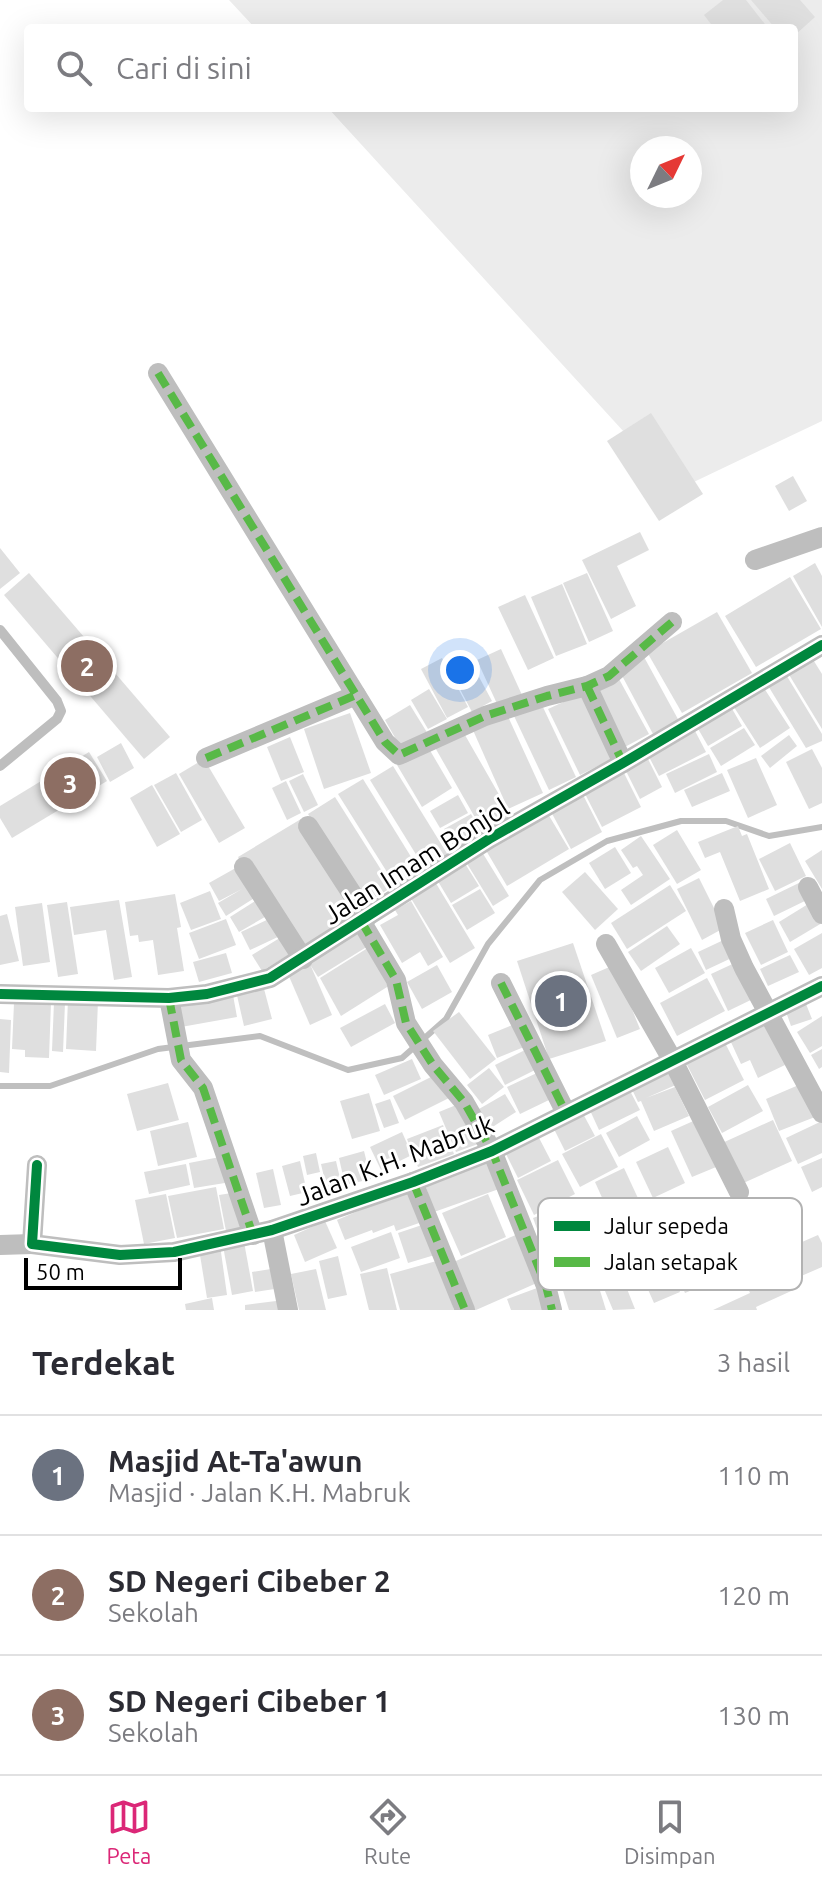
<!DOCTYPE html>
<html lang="id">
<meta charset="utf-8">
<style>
:root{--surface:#fff;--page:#f7f7f7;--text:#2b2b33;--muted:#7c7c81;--line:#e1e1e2;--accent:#db2777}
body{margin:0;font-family:Ubuntu,sans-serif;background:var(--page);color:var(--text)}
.compass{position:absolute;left:630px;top:136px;width:72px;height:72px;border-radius:50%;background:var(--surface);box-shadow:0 8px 32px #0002;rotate:47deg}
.scale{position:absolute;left:24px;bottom:20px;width:158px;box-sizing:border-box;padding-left:8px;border:4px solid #000;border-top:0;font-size:22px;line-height:28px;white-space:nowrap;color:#000;-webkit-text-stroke:6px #fff;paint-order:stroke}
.you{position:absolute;left:460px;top:670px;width:28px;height:28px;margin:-20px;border:6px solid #fff;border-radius:50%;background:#1a73e8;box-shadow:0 0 0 12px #1a73e833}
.badge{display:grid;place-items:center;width:52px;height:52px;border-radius:50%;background:var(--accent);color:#fff;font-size:26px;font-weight:700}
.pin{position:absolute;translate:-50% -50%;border:4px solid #fff;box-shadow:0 2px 8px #0006}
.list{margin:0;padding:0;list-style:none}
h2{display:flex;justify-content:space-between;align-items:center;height:104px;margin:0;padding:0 32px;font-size:34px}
h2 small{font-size:26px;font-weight:400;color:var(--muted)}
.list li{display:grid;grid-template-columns:52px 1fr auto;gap:24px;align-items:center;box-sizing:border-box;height:120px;padding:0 32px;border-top:2px solid var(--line)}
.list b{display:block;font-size:30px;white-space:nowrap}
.list p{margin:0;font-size:26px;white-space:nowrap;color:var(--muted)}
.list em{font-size:26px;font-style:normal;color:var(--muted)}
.icon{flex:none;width:44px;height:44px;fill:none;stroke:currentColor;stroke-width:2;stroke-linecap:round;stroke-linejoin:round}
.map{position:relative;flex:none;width:822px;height:1310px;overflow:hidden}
.search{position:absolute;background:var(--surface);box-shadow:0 8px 32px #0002;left:24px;right:24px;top:24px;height:88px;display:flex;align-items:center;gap:20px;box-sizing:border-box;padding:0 28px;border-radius:8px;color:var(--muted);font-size:30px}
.sheet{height:464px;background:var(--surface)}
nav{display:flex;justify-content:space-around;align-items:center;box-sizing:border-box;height:112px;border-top:2px solid var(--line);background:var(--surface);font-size:22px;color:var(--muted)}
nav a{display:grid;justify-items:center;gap:4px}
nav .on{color:var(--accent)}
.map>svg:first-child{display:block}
.green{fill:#ececec;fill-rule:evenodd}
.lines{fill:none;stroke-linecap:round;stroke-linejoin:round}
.stream{stroke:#bfbfbf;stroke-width:6}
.building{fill:#dfdfdf}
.service{stroke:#bebebe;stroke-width:10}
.minor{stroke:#bebebe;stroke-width:20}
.quiet{stroke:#58b947;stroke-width:8;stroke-dasharray:16 8;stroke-linecap:butt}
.cycleway-casing{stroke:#fff;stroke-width:15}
.cycleway{stroke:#00873e;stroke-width:10}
.labels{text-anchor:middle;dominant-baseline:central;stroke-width:6;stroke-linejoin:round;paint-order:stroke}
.street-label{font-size:26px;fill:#000;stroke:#fff}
.key{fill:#fff;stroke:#b2b2b2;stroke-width:2}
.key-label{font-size:22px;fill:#000}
</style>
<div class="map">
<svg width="822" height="1310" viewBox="0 0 822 1310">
<rect width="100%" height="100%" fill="#fff"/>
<path class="green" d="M229 0H822V421L677 490 328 108H794V28H255ZM642 148H690V196H642Z"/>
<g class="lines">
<path class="stream" d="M0 1086H50L158 1049 260 1036 348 1070 402 1058 446 1019 488 944 540 880 607 841 681 821H726L769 836 822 827"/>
</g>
<g class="building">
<path d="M723 0H746L768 28H714L704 15Z"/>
<path d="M751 0H800L815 17 794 36V28H775Z"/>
<path d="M651 413 703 494 659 521 607 441Z"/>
<path d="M793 476 807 501 789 511 775 486Z"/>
<path d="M640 532 649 550 617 566 636 606 611 619 582 560Z"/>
<path d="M0 548 20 573 0 589Z"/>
<path d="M815 563 822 576V627L793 576Z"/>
<path d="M29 573 170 737 144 759 4 595Z"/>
<path d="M587 573 613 631 589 642 563 583Z"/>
<path d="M790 577 821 629 756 667 725 616Z"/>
<path d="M562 584 587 644 556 656 531 597Z"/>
<path d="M525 595 554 658 528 670 498 607Z"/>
<path d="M717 612 752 673 682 713 647 652Z"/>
<path d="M501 649 522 695 498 706 477 660Z"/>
<path d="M644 657 679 721 653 734 619 670Z"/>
<path d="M442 658 468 707 447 718 421 669Z"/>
<path d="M812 658 822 674V729L788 673Z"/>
<path d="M472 664 492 701 472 712 452 674Z"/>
<path d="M785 673 822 734V741L806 748 767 684Z"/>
<path d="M619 679 649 734 623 748 593 693Z"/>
<path d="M762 685 790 728 760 748 732 704Z"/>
<path d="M429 689 447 719 428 729 411 700Z"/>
<path d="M583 693 614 758 580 775 548 709Z"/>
<path d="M541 703 576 777 549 790 514 716Z"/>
<path d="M410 705 428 734 402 750 385 720Z"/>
<path d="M731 707 742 726 708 746 697 727Z"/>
<path d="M506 712 543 793 508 809 472 728Z"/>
<path d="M350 713 371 773 324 789 304 729Z"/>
<path d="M461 728 513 819 485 835 433 744Z"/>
<path d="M744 728 755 745 721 766 710 748Z"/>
<path d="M694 729 706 752 659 776 647 753Z"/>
<path d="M789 735 797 746 770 768 761 756Z"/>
<path d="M290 737 304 772 281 781 267 747Z"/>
<path d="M121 743 134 768 110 782 97 757Z"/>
<path d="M428 747 452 788 422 807 397 765Z"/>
<path d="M812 749 822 768V803L809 809 786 762Z"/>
<path d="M89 752 107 781 12 838 0 818V806Z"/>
<path d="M709 754 717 772 675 793 666 774Z"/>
<path d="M647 757 662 787 640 799 625 769Z"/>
<path d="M756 758 777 805 748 818 727 770Z"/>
<path d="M204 759 245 828 219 843 179 774Z"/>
<path d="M393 766 448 855 425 869 370 780Z"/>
<path d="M622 769 641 807 602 827 583 790Z"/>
<path d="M176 773 202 820 181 832 154 785Z"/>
<path d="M722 773 730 791 692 807 684 790Z"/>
<path d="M303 774 318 805 304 812 289 781Z"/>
<path d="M363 779 421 873 397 888 338 794Z"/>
<path d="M286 781 301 813 287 820 272 788Z"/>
<path d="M152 785 180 834 157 847 130 798Z"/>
<path d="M581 791 602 832 571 849 549 808Z"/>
<path d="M458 795 468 813 440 828 430 811Z"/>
<path d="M335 797 392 887 365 904 308 814Z"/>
<path d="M545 809 569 849 507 886 484 847Z"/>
<path d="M471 814 482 833 455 849 444 829Z"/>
<path d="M301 819 361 913 301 953 238 857Z"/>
<path d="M738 826 742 836 747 834 769 889 740 901 720 852 705 858 698 842Z"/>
<path d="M677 830 701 870 677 884 653 845Z"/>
<path d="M641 836 670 879 631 905 621 890 643 875 637 866 633 868 621 850Z"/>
<path d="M790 843 806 876 775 891 759 859Z"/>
<path d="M615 847 631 873 605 889 589 863Z"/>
<path d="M822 850V889L805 861Z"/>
<path d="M482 852 509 896 493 906 466 862Z"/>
<path d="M464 862 479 886 451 903 436 878Z"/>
<path d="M241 865 256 897 226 916 218 903 242 889 219 901 209 883Z"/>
<path d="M585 872 618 909 595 930 562 892Z"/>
<path d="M699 878 724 928 702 940 677 889Z"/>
<path d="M434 880 475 948 450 963 409 895Z"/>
<path d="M801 882 809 899 774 916 766 899Z"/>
<path d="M670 885 686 911 627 949 611 923Z"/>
<path d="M480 889 495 913 467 930 452 905Z"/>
<path d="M210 891 221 919 191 930 180 903Z"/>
<path d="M175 894 181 927 177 928 184 971 158 975 153 940 139 942 138 935 130 936 125 902Z"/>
<path d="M260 898 270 914 239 932 230 917Z"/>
<path d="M119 900 132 977 114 980 106 930 74 935 70 907Z"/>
<path d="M411 901 443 957 428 966 420 952 402 963 380 925 398 915 395 910Z"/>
<path d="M813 901 822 923 790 942 779 922Z"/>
<path d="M67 902 78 974 58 977 47 905Z"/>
<path d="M42 903 50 962 23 966 15 907Z"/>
<path d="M7 914 19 961 0 965V916Z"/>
<path d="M273 917 282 935 250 950 241 932Z"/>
<path d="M226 919 236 945 199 959 189 933Z"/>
<path d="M773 920 788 952 761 965 745 933Z"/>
<path d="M667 926 680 944 641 971 628 952Z"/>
<path d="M365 929 373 943 318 977 309 963Z"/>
<path d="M822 933V968L809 975 794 949Z"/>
<path d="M283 936 293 952 262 971 252 955Z"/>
<path d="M730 937 738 955 706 970 698 952Z"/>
<path d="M573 943 606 1041 549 1059 517 961Z"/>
<path d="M374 944 395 982 341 1016 320 978Z"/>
<path d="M691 948 705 973 669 993 655 968Z"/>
<path d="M226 953 232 973 199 982 193 962Z"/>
<path d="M790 955 799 972 768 986 760 969Z"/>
<path d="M739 961 757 997 728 1011 711 974Z"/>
<path d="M310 964 332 1015 310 1025 288 974Z"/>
<path d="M437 965 452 992 422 1009 407 982Z"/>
<path d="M614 965 640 1029 617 1038 591 975Z"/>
<path d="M707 978 725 1011 677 1036 660 1003Z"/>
<path d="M263 985 272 1019 244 1026 236 991Z"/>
<path d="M233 995 237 1017 181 1027 177 1004Z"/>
<path d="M68 999 98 1001 96 1051 66 1049Z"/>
<path d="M804 999 812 1019 791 1026 784 1006Z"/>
<path d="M51 1002 49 1058 25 1057V1050L12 1049 14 1003Z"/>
<path d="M54 1002 65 1003 63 1052 52 1051Z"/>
<path d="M385 1004 395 1023 351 1047 340 1028Z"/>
<path d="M459 1012 496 1059 470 1079 433 1031Z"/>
<path d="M822 1016V1046L810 1053 797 1032Z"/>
<path d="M0 1019 11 1020 9 1073 0 1072Z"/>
<path d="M772 1021 785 1065 758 1078 750 1060 741 1064 730 1040Z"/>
<path d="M515 1024 524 1047 497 1058 488 1035Z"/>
<path d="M723 1039 744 1080 705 1100 684 1059Z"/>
<path d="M822 1049V1067L819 1069 811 1055Z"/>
<path d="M525 1050 535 1070 505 1085 495 1065Z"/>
<path d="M412 1059 421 1079 384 1095 375 1075Z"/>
<path d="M670 1067 678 1084 646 1098 675 1087 689 1116 654 1131 641 1101 638 1102 630 1085Z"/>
<path d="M489 1068 504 1087 482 1104 467 1085Z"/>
<path d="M539 1072 551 1099 520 1114 507 1087Z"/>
<path d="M437 1074 449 1098 405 1120 393 1096Z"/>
<path d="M168 1083 179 1120 137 1131 127 1094Z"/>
<path d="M801 1084 815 1117 779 1131 766 1099Z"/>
<path d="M748 1085 763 1111 722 1133 708 1107Z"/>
<path d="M628 1087 640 1110 599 1130 588 1106Z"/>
<path d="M369 1093 380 1131 352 1139 340 1101Z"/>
<path d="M505 1094 516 1112 491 1128 479 1109Z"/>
<path d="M390 1099 399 1123 384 1128 375 1104Z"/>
<path d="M461 1103 478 1144 456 1152 439 1112Z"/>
<path d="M581 1110 595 1136 565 1151 552 1125Z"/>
<path d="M637 1116 650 1140 619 1157 606 1133Z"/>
<path d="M700 1118 721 1165 692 1177 671 1131Z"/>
<path d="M773 1120 792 1161 739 1185 720 1144Z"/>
<path d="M822 1121V1153L798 1164 786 1138Z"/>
<path d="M188 1122 197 1157 158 1166 150 1131Z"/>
<path d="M443 1125 454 1154 418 1167 407 1139Z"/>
<path d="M402 1132 412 1155 381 1170 370 1147Z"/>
<path d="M537 1134 551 1161 518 1178 504 1150Z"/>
<path d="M601 1134 618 1167 580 1187 562 1154Z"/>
<path d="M668 1147 685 1183 653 1198 636 1162Z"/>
<path d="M364 1151 371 1179 345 1185 339 1158Z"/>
<path d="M316 1153 320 1172 307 1175 303 1156Z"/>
<path d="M225 1156 231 1182 194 1188 189 1163Z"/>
<path d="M822 1158V1187L812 1192 801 1167Z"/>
<path d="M558 1160 575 1194 534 1215 517 1180Z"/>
<path d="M300 1161 307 1192 290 1196 282 1166Z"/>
<path d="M336 1161 342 1187 327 1190 321 1164Z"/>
<path d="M490 1162 499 1189 434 1212 425 1184Z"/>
<path d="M186 1164 190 1185 149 1194 144 1172Z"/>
<path d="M624 1168 643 1209 613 1222 595 1182Z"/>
<path d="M273 1169 281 1205 264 1208 256 1173Z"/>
<path d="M216 1187 224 1229 177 1238 168 1196Z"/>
<path d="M410 1189 422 1222 396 1231 394 1225 373 1233 372 1230 345 1240 337 1220Z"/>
<path d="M238 1192 245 1228 226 1231 219 1195Z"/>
<path d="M166 1194 175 1238 144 1244 135 1200Z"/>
<path d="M488 1194 506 1237 461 1256 442 1213Z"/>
<path d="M579 1201 600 1258 554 1275 533 1218Z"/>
<path d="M325 1221 337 1248 305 1262 294 1235Z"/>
<path d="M428 1223 438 1254 408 1263 398 1233Z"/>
<path d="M689 1229 711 1282 685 1293 662 1241Z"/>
<path d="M391 1232 400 1258 361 1272 351 1247Z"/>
<path d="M518 1234 539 1282 476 1310H469L449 1264Z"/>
<path d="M818 1235 822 1243V1267L799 1277 786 1249Z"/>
<path d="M244 1242 253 1291 232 1295 223 1246Z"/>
<path d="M220 1245 227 1295 207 1298 199 1249Z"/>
<path d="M659 1245 680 1292 654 1303 642 1276 625 1284 635 1309 613 1310 597 1272Z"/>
<path d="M783 1252 800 1287 756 1307 757 1310H713L750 1293 740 1271Z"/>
<path d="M338 1256 347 1295 328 1299 319 1261Z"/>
<path d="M440 1260 454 1310H400L390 1274Z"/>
<path d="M277 1268 281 1288 255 1292 252 1272Z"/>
<path d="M387 1268 397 1310H369L360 1274Z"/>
<path d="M316 1269 326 1310H299L291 1274Z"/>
<path d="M594 1271 606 1310H569L560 1281Z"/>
<path d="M537 1288 545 1310H511L507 1299Z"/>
<path d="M212 1298 214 1310H186L185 1304Z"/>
<path d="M284 1300 286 1310H245V1305Z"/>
</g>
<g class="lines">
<path class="service" d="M0 630 57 701 61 711 57 719 0 766"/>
<g class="minor">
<path d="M158 373 385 742 399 755 485 716 547 696 587 686 609 676 672 622"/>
<path d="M755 560 822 537"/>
<path d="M587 686 623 763"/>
<path d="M206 758 356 695"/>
<path d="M308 826 367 917"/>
<path d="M244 867 303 959"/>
<path d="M808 887 822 914"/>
<path d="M724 909 731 939 744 968 822 1113"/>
<path d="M361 921 396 980 406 1023 433 1065 464 1102 492 1151 546 1286 552 1310"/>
<path d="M606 944 673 1061 739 1192"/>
<path d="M501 983 566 1113"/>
<path d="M0 994 169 998 207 994 270 978 489 839 623 763 822 645"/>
<path d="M169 998 181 1060 203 1088 253 1235"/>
<path d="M37 1165 32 1244 120 1255 174 1252 272 1230 413 1182 492 1151 822 986"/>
<path d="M413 1182 465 1310"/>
<path d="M272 1230 288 1310"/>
<path d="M0 1245 32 1244"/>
</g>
<g class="quiet">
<path d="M158 373 385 742 399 755 485 716 547 696 587 686 609 676 672 622"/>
<path d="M587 686 623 763"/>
<path d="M206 758 356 695"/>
<path d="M361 921 396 980 406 1023 433 1065 464 1102 492 1151 546 1286 552 1310"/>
<path d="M501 983 566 1113"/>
<path d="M169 998 181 1060 203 1088 253 1235"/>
<path d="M413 1182 465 1310"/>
</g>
<g class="cycleway-casing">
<g id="cycleway">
<path d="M0 994 169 998 207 994 270 978 489 839 623 763 822 645"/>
<path d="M37 1165 32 1244 120 1255 174 1252 272 1230 413 1182 492 1151 822 986"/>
</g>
</g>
<use href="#cycleway" class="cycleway"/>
</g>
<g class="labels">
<g class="street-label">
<text transform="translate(416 861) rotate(-32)">Jalan Imam Bonjol</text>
<text transform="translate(395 1160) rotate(-21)">Jalan K.H. Mabruk</text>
</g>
</g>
<rect x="538" y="1198" width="264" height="92" rx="12" class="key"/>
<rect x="554" y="1221" width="36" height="10" fill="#00873e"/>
<rect x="554" y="1257" width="36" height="10" fill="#58b947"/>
<g class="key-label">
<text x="604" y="1234">Jalur sepeda</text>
<text x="604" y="1270">Jalan setapak</text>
</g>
</svg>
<svg class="compass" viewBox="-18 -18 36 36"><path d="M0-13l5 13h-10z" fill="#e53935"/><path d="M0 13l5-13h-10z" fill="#7c7c81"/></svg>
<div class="scale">50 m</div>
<div class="you"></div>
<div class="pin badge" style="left:561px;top:1001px;background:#6b7280">1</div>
<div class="pin badge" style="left:87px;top:666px;background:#8d6e63">2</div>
<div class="pin badge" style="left:70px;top:783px;background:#8d6e63">3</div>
<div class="search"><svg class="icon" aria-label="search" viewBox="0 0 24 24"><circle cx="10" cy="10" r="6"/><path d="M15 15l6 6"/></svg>Cari di sini</div>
</div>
<section class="sheet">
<h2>Terdekat<small>3 hasil</small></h2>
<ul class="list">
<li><span class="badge" style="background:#6b7280">1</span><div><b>Masjid At-Ta'awun</b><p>Masjid · Jalan K.H. Mabruk</p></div><em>110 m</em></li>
<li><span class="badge" style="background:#8d6e63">2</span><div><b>SD Negeri Cibeber 2</b><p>Sekolah</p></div><em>120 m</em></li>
<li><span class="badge" style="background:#8d6e63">3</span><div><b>SD Negeri Cibeber 1</b><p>Sekolah</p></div><em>130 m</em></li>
</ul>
</section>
<nav>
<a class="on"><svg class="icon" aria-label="map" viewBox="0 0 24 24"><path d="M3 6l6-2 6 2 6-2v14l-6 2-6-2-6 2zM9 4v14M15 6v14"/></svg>Peta</a>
<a><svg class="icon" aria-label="directions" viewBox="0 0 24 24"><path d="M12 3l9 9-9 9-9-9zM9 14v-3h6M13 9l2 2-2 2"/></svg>Rute</a>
<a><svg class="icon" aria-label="saved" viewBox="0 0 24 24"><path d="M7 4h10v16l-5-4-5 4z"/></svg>Disimpan</a>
</nav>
